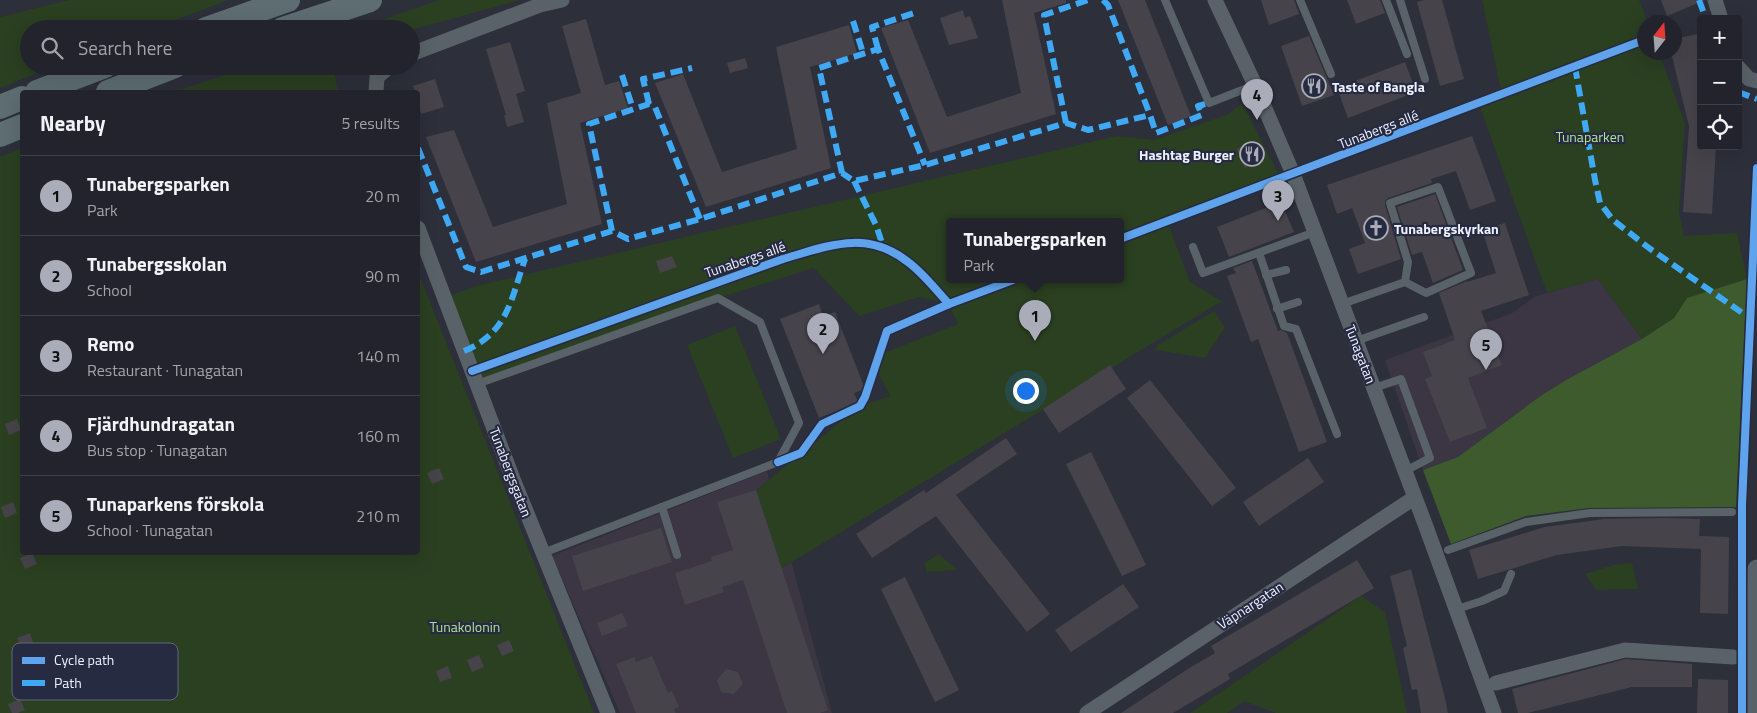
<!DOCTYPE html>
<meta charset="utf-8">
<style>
:root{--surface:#22232c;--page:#2e2f38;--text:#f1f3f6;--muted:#a2a4a9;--line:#3f4048;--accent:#aaacba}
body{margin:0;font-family:"Titillium Web",sans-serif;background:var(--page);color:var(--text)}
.controls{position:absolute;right:15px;top:15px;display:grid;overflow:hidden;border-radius:5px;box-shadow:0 5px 20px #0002}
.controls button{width:45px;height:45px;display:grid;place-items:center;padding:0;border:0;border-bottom:1px solid var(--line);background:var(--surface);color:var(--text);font:25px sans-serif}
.compass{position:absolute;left:1637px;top:15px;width:45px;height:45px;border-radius:50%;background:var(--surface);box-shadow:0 5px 20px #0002;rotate:17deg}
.you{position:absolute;left:1025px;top:390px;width:18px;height:18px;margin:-12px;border:4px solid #fff;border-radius:50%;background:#1a73e8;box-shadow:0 0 0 8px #1a73e833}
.badge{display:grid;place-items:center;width:32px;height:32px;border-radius:50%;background:var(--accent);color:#111;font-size:16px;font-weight:700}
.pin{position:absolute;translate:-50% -41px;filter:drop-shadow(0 1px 2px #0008)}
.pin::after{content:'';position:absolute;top:26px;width:18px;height:15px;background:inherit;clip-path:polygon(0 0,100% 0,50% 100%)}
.popup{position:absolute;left:946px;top:218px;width:178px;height:65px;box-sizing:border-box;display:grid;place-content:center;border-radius:5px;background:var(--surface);filter:drop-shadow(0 1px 4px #0005);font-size:16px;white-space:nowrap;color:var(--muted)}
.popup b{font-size:19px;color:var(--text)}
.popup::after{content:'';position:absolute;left:50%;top:100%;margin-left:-10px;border:10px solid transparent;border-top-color:var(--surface)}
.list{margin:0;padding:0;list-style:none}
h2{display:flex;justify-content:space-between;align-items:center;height:65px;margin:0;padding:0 20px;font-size:21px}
h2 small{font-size:16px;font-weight:400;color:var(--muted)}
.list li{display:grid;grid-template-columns:32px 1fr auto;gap:15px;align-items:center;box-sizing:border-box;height:80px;padding:0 20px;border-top:1px solid var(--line)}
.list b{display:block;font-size:19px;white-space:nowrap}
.list p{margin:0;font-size:16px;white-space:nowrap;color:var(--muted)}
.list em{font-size:16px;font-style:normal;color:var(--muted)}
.icon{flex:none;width:28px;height:28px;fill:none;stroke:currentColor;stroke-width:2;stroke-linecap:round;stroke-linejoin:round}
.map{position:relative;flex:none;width:1757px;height:713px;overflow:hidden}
.search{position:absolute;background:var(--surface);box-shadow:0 5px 20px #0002;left:20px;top:20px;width:400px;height:55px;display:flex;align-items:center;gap:12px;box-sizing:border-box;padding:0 18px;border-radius:28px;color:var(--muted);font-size:19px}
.panel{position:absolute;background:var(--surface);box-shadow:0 5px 20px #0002;left:20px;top:90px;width:400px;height:465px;border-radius:5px}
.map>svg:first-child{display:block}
.education{fill:#3b3544}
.green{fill:#2b3f21;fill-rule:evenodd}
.forest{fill:#3d5b2d}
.building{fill:#47434b}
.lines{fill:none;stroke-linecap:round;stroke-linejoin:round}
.service{stroke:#596268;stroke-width:8}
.minor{stroke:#596268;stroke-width:15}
.tertiary{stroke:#596268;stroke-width:19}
.primary{stroke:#5d6d72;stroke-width:24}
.quiet{stroke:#3fa9f5;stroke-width:6;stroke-dasharray:12 6;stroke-linecap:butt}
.cycleway-casing{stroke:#272b41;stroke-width:11}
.cycleway{stroke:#60a3ed;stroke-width:8}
.labels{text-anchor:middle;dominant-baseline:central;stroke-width:4.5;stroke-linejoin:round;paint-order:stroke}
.poi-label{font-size:14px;font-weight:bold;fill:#edf0ff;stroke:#272b41;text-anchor:start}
.street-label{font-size:14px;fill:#edf0ff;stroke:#272b41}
.park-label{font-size:14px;fill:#aee190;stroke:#272b41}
.key{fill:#272b41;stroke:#62667a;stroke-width:1}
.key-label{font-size:14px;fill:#edf0ff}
</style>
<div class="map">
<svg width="1757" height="713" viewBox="0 0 1757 713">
<rect width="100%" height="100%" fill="#2d2f3b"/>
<g class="education">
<path d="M1598 279 1642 339 1566 380 1539 397 1458 457 1423 470 1385 360 1512 313 1536 296Z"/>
<path d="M767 471 832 713H620L552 556Z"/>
</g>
<g class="green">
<path d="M69 0H229L151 29H29V66H55L0 88V17Z"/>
<path d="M439 0H520L411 30 355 29Z"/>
<path d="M1482 0H1639L1648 22H1644V52L1659 53 1685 123 1679 211 1684 236 1737 233 1747 279 1687 298 1674 318 1642 339 1598 279 1547 293 1480 107 1502 95Z"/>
<path d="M253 66H333L338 92H173Z"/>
<path d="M1242 103 1281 179 1167 221 1190 282 1222 301 782 568 756 490 860 406 890 396 871 358 958 324 949 304 919 297 859 316 814 268 718 298 477 384 444 298 476 286 1117 136 1155 140 1229 114ZM950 222H1120V280H950Z"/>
<path d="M22 148V552H418V272L594 713H0V157Z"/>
<path d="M1214 311 1225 327 1205 358 1155 350 1158 345Z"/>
<path d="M735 326 781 439 733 458 687 345Z"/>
<path d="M939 554 957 570 927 572 924 563Z"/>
<path d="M1632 563 1638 589 1596 590 1585 574 1613 565Z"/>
<path d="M1361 596 1385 612 1407 713H1276L1244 701 1227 713H1190Z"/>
</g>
<path class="forest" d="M1747 279 1736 507 1589 508 1526 516 1451 544 1423 470 1458 457 1539 397 1566 380 1642 339 1674 318 1687 298Z"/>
<g class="building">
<path d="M1002 0H1066V3L1034 13 1056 114 930 153 881 28 908 20 947 117 1021 93Z"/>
<path d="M1118 0H1145L1191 116 1168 125Z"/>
<path d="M1261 0H1294L1299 14 1269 25Z"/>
<path d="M1347 0H1380L1385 13 1356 24Z"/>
<path d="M1424 0H1442L1464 79 1440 86 1417 2Z"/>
<path d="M1661 0H1705L1667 16Z"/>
<path d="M963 10 965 18 970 16 978 38 949 45 940 18Z"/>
<path d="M586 19 605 85 619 81 628 108 580 123 602 224 476 262 426 137 454 130 493 227 567 204 547 103 581 93 562 26Z"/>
<path d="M849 25 857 53 810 67 831 168 706 207 655 83 683 74 722 172 797 149 776 47Z"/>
<path d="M1697 34 1701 51V146H1716L1712 214 1683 212 1689 126 1671 52H1674V39Z"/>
<path d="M1309 36 1334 95 1302 106 1281 46Z"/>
<path d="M510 42 525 91 516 94 524 122 507 127 504 115H506L486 49Z"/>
<path d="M745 58 748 68 730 73 727 63Z"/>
<path d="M1405 62 1416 92 1348 118 1337 88Z"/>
<path d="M435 79 444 107 421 114 418 102V92H415L413 86Z"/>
<path d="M1472 136 1496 201 1470 210 1456 171 1431 179 1432 183 1388 198 1385 201V205L1401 259 1358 274 1349 249 1365 243 1352 208 1337 214 1327 185Z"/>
<path d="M1253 143 1261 162 1245 168 1237 149Z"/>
<path d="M1435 194 1463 270 1433 283 1422 252 1412 255 1397 207Z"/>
<path d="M1281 202 1294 232 1229 257 1217 227Z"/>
<path d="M1505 223 1529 295 1481 311 1502 365 1468 378 1487 428 1450 442 1425 379 1432 376 1423 352 1455 340 1439 293 1467 281V282L1496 273 1482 230Z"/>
<path d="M672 256 677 267 660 273 656 261Z"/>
<path d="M1252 261 1278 331 1281 330 1287 333 1327 442 1299 452 1258 339 1251 342 1227 276 1236 273 1233 268Z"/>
<path d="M819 304 823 316 835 312 865 389 854 393 858 402 819 418 780 319Z"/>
<path d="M1110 365 1126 389 1059 433 1043 409Z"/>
<path d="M1150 380 1236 488 1212 506 1127 398Z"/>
<path d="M17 419 21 430 9 435 5 424Z"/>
<path d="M1006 438 1017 454 956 495 1050 614 1027 632 936 516 872 558 856 534 924 490 926 493Z"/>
<path d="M1091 452 1146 565 1122 576 1066 464Z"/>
<path d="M1308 458 1324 482 1259 526 1243 502Z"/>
<path d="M439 468 444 479 432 484 427 473Z"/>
<path d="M756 490 828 710 820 713H787L743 580 722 587 724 592 685 605 675 573 712 561 711 557 733 550 717 502Z"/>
<path d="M13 502 17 513 5 518 1 507Z"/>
<path d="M1665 518 1700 519 1699 536 1729 537 1728 614 1700 613 1701 549 1622 546 1557 555 1478 579 1469 550 1545 527 1604 519Z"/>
<path d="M661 528 672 562 583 591 572 556Z"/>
<path d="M32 553 37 564 25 569 20 558Z"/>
<path d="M1357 560 1374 588 1228 674 1230 679 1173 713H1121L1191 667 1215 653 1211 646Z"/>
<path d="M1411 569 1444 694 1448 713H1421L1417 689 1412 690 1403 648 1407 646 1390 576Z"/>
<path d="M905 577 959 690 935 702 881 589Z"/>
<path d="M1123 584 1139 607 1071 652 1055 630Z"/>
<path d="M622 613 628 626 602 636 597 623Z"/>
<path d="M30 633 34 645 22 649 17 638Z"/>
<path d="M509 640 514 651 502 656 497 645Z"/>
<path d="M479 655 484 667 472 672 467 660Z"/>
<path d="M652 656 668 693 672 691 679 707 674 709 676 713H636L616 664 634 657 636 662Z"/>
<path d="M1626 659 1692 664V687H1632L1528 713H1518L1512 689Z"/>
<path d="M448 666 452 678 440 682 436 671Z"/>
<path d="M726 669 738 672 743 684 734 694 721 692 717 680Z"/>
<path d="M1698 679 1728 680V713H1697Z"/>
<path d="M20 699 25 710 18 713H12L8 704Z"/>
</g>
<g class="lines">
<g class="service">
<path d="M1165 0 1209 103 1255 85"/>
<path d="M1300 0 1331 74"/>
<path d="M1386 0 1407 54"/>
<path d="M1400 0 1425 79"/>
<path d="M1193 247 1203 273 1315 232"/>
<path d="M1259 253 1284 326 1296 329 1337 434"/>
<path d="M1266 275 1286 270"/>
<path d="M1342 304 1405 282 1426 293 1471 273 1438 187 1390 203 1408 262 1405 282"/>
<path d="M1277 309 1298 302"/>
<path d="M1356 341 1424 317"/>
<path d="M477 384 718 298 760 322 799 423 778 462 543 553"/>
<path d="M1374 388 1401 379 1430 458 1405 471"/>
<path d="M662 507 677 555"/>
<path d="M1448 550 1526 522 1590 513 1732 512"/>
<path d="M1457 609 1482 601 1504 591 1511 574"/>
</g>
<g class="minor">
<path d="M1215 0 1255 85 1293 174 1425 524 1494 713"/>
<path d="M1715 0 1721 19"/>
<path d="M411 54 540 5 562 0"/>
<path d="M1738 67 1749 79 1757 81"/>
<path d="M376 92 377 77 390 66"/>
<path d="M418 228 513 479 608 713"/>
<path d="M1496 683 1625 650 1733 657"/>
<path d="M1087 713 1414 498"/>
</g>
<path class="tertiary" d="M1753 713 1757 569"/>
<g class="primary">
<path d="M206 29 288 0"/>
<path d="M283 29 370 0"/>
<path d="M37 92 105 66"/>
<path d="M108 92 175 66"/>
<path d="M0 107 22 98"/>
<path d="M0 135 22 126"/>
</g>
<g class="quiet">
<path d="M1103 0 1108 5 1150 115"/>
<path d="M1699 0 1706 19"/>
<path d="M853 21 863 53"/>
<path d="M878 49 872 27 917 12"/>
<path d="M1575 67 1595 180 1600 203 1613 220 1649 248 1751 319"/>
<path d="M622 75 633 109"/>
<path d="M1738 92 1757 99"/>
<path d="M649 104 643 79 692 68"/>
<path d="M1066 123 1044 15 1088 0"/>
<path d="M418 148 466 267 481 272 612 231 628 239 700 219 842 173 854 181 925 165 1066 123 1088 130 1150 115 1156 133 1202 115 1198 106 1209 103"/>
<path d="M842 173 819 68 878 49 925 165"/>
<path d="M854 181 876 225 883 246"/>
<path d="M612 231 589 124 649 104 655 107 700 219"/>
<path d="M464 351C508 333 511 299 525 259"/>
</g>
<g class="cycleway-casing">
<g id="cycleway">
<path d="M1120 239 1644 40"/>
<path d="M472 371 783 259C828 246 866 229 908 262 923 273 936 290 949 304"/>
<path d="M778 462 801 453 822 424 860 406 865 397 887 331 949 304 1013 280"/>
<path d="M1742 713V505L1757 168"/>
</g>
</g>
<use href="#cycleway" class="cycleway"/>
</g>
<defs>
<g id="restaurant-ring" transform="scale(1.25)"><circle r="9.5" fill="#272b41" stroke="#aaacba" stroke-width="1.5"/><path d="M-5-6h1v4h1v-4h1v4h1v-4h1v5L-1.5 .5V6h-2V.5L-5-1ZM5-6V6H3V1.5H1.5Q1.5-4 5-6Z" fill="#aaacba"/></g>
<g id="church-ring" transform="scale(1.25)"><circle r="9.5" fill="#272b41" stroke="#aaacba" stroke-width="1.5"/><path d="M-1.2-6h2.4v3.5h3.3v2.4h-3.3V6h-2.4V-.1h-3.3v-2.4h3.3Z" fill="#aaacba"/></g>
</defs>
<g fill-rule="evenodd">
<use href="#restaurant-ring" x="1314" y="86"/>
<use href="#restaurant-ring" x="1252" y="154"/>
<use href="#church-ring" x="1376" y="228"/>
</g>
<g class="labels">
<g class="poi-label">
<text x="1332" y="86">Taste of Bangla</text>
<text x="1234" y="154" text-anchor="end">Hashtag Burger</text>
<text x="1394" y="228">Tunabergskyrkan</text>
</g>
<g class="street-label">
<text transform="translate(1378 129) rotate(-21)">Tunabergs allé</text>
<text transform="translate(745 259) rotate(-19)">Tunabergs allé</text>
<text transform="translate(1361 354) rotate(69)">Tunagatan</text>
<text transform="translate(511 472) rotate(69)">Tunabergsgatan</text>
<text transform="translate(1250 605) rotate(-33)">Väpnargatan</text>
</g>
<g class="park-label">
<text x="1590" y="136">Tunaparken</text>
<text x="465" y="626">Tunakolonin</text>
</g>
</g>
<rect x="12" y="643" width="166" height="57" rx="8" class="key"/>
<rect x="22" y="657" width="23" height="7" fill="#60a3ed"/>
<rect x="22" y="680" width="23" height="6" fill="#3fa9f5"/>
<g class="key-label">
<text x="54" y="665">Cycle path</text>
<text x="54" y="688">Path</text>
</g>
</svg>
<div class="controls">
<button>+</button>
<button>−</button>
<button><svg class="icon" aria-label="locate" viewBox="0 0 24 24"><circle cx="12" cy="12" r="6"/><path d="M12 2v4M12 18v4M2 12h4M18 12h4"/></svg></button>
</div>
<svg class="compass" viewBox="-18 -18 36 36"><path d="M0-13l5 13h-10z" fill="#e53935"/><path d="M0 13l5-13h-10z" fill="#a2a4a9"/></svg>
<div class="you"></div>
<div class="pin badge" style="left:1035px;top:341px">1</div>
<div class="popup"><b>Tunabergsparken</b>Park</div>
<div class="pin badge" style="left:823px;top:354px">2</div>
<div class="pin badge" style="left:1278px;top:221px">3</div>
<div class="pin badge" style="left:1257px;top:120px">4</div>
<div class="pin badge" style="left:1486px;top:370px">5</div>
<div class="search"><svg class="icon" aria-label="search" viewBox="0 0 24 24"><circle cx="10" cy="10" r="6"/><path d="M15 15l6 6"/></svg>Search here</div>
<section class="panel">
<h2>Nearby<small>5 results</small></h2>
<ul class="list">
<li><span class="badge">1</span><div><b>Tunabergsparken</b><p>Park</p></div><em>20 m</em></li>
<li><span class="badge">2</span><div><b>Tunabergsskolan</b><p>School</p></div><em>90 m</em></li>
<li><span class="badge">3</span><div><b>Remo</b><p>Restaurant · Tunagatan</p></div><em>140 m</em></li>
<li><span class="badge">4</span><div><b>Fjärdhundragatan</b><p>Bus stop · Tunagatan</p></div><em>160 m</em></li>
<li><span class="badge">5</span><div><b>Tunaparkens förskola</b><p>School · Tunagatan</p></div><em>210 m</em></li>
</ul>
</section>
</div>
